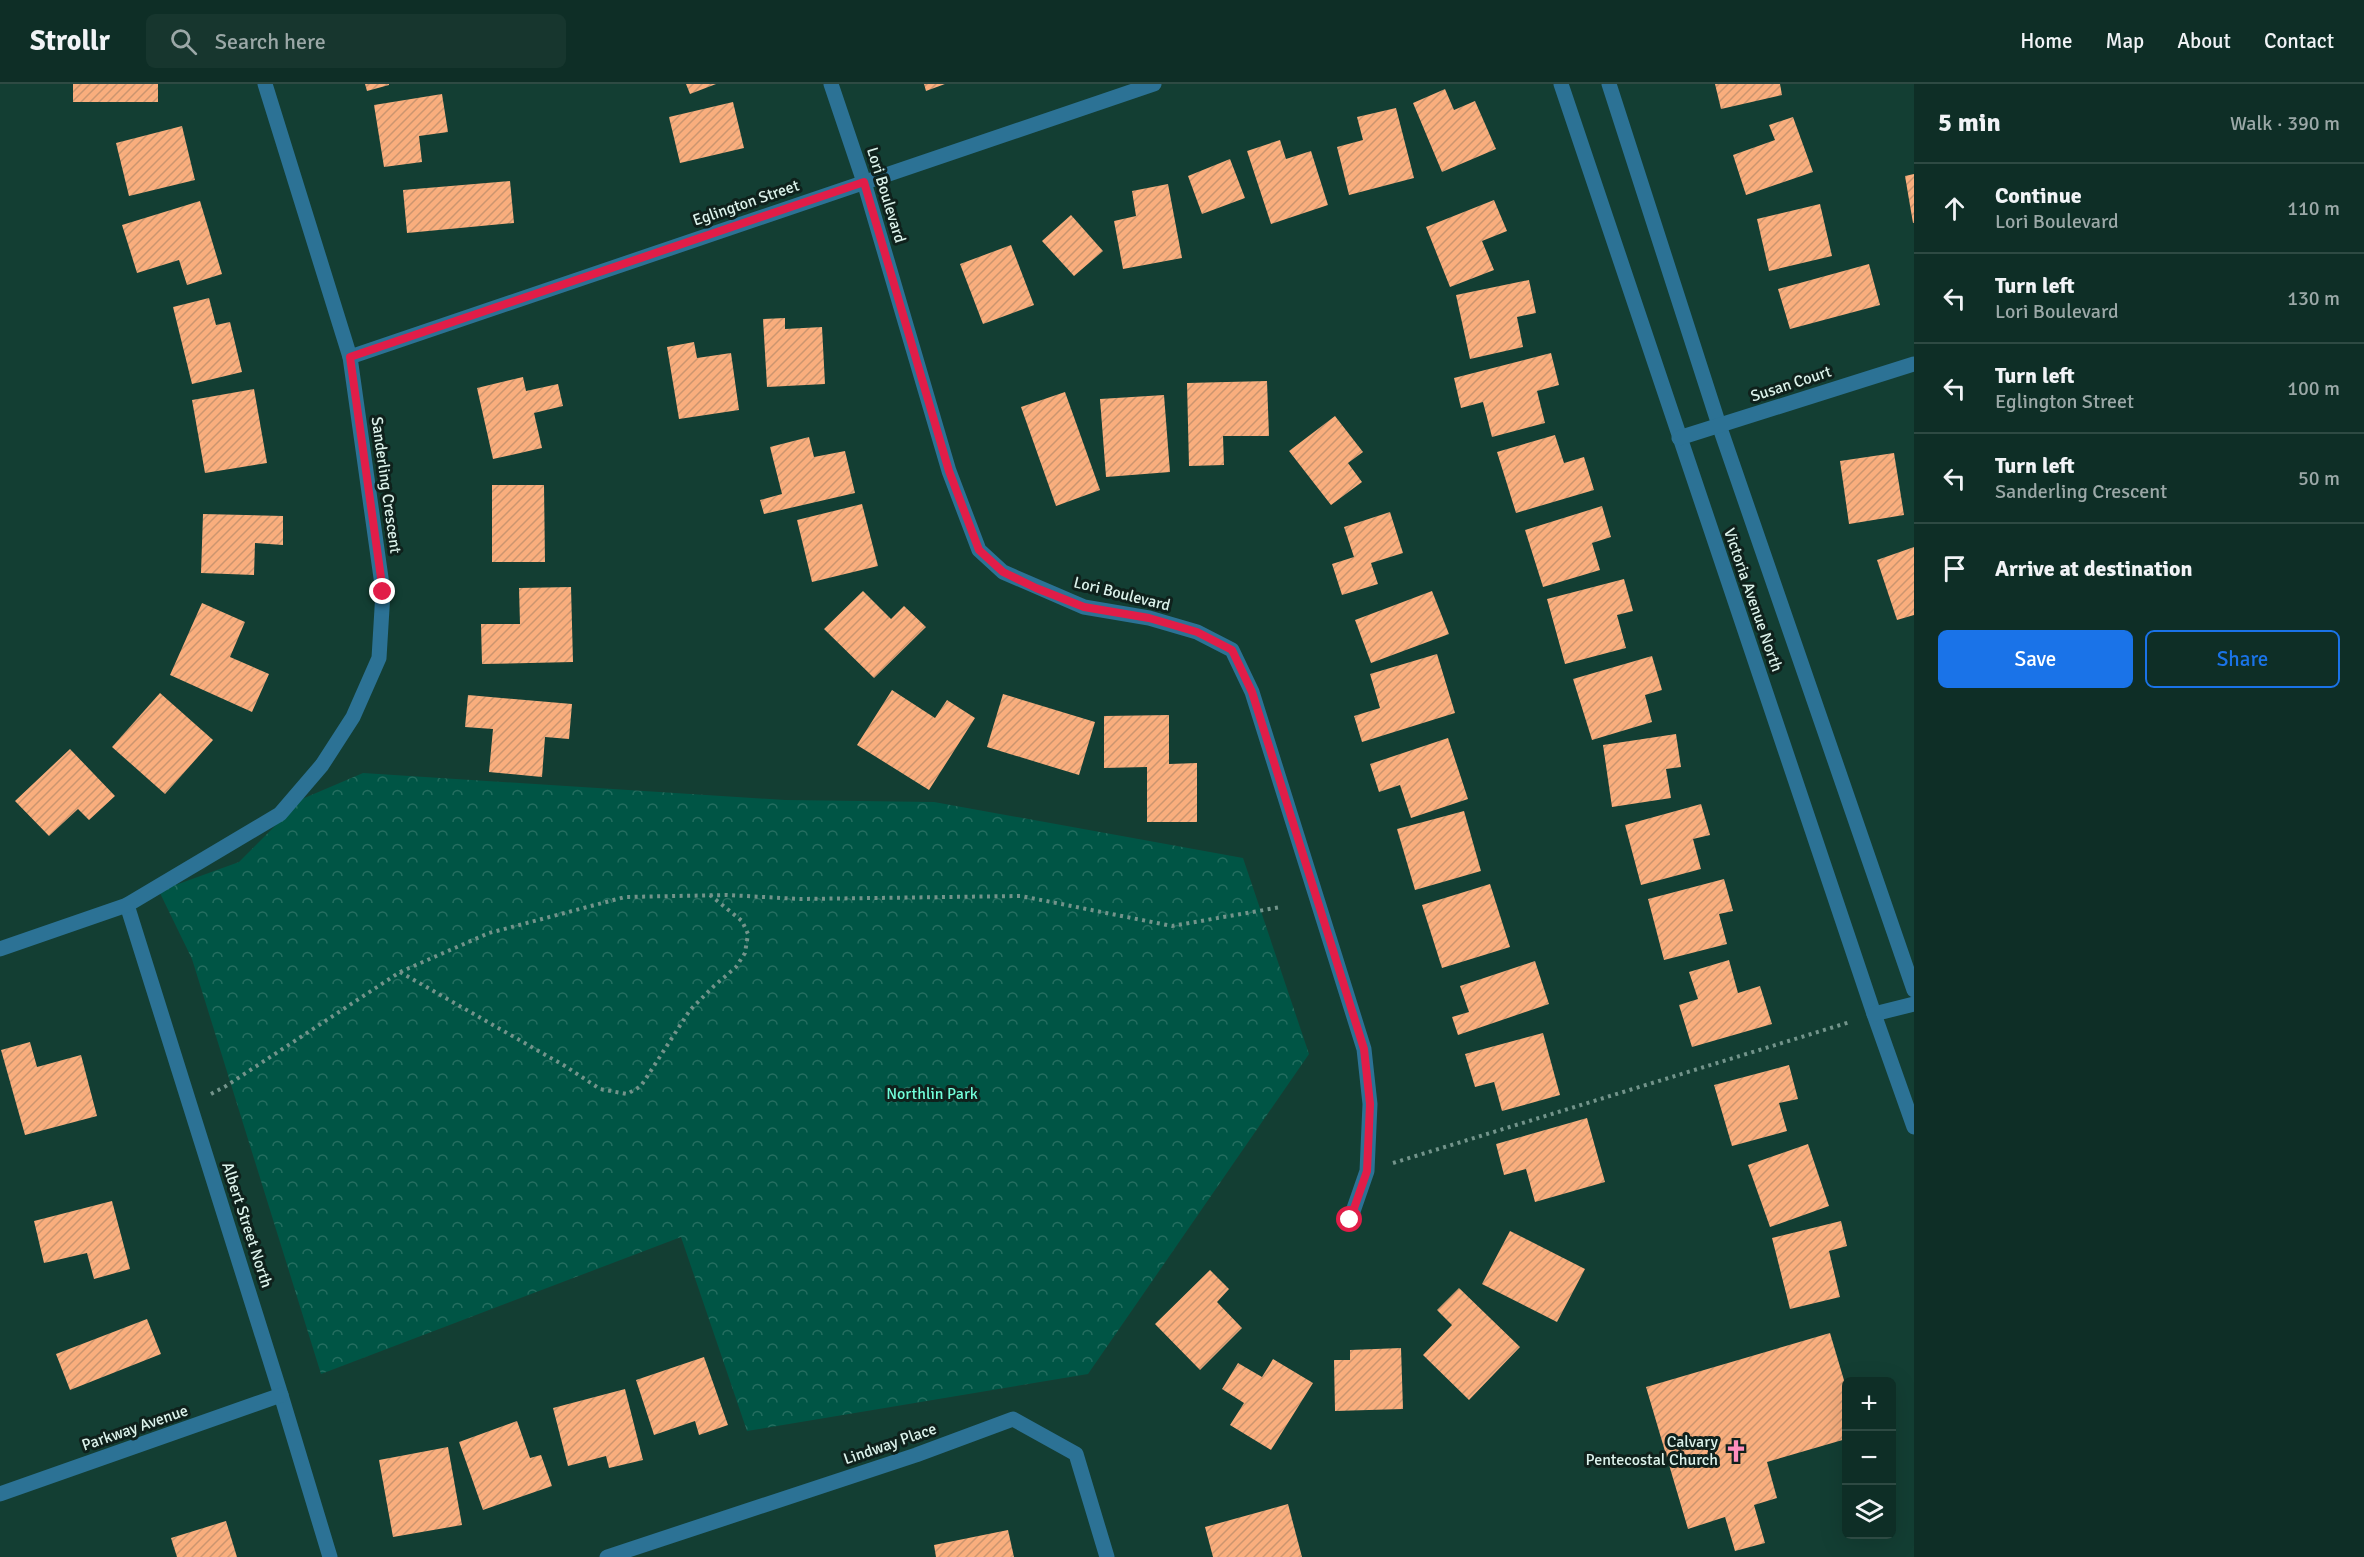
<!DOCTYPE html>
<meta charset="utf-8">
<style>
:root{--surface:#0e2e26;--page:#17362e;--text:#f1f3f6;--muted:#9ba8a7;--line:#2e4a43;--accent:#1a73e8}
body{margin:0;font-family:Signika,sans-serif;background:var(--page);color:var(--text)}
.controls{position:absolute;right:18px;bottom:18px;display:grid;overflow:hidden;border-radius:9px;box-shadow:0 6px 24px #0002}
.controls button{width:54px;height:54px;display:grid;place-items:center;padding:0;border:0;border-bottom:2px solid var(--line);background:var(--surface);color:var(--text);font:30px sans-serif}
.stop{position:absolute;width:18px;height:18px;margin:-14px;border:4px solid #e11d48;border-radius:50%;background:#fff}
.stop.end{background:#e11d48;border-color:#fff;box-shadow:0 2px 6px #0008}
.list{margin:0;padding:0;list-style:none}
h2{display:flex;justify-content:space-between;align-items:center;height:78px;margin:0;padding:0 24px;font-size:26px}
h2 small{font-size:20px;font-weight:400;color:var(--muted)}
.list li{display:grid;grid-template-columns:39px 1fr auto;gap:18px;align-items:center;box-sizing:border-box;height:90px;padding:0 24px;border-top:2px solid var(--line)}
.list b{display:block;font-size:22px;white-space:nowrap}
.list p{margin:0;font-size:20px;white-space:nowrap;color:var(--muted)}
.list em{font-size:20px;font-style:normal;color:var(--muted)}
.actions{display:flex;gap:12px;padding:18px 24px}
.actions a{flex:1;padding:14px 0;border:2px solid var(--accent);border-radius:9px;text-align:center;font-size:21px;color:var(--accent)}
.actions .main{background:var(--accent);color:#fff}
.icon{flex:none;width:33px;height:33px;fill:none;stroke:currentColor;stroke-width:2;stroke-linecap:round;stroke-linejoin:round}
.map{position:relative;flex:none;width:1914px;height:1473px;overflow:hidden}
header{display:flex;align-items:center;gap:36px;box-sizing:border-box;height:84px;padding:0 30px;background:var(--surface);border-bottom:2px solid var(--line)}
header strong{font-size:28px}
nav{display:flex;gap:33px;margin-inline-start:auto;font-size:21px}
.search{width:420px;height:54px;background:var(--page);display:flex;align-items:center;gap:15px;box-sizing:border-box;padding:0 21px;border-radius:9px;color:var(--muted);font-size:22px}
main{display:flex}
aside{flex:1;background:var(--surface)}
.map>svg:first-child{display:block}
.park{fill:url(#park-crowns)}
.building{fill:url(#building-hatch)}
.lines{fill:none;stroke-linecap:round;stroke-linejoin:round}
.path{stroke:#73948b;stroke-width:4;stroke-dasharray:3 4.5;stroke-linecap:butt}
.minor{stroke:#2c7295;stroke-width:15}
.route{stroke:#e11d48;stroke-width:8}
.labels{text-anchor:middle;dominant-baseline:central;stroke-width:6;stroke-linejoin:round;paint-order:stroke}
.street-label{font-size:16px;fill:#dcf2eb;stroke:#0f211c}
.park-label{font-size:16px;fill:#72ffdb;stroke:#0f211c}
.poi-label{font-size:16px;fill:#dcf2eb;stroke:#0f211c;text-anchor:end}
</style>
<header>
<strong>Strollr</strong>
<div class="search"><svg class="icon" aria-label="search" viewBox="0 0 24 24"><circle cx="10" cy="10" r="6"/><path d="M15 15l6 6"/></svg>Search here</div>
<nav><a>Home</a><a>Map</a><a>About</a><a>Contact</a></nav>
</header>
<main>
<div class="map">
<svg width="1914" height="1473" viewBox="0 0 1914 1473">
<defs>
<pattern id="park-crowns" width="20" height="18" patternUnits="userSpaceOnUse" patternTransform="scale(1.5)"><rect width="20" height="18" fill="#005545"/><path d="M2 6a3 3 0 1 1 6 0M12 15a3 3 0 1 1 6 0" fill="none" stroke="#256e60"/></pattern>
<pattern id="building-hatch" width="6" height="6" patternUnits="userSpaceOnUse" patternTransform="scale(1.5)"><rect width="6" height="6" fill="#f9ae7d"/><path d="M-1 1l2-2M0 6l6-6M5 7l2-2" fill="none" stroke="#cb956f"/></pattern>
</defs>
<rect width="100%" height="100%" fill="#133e33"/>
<path class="park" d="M363 689 785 716 934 718 1243 774 1309 970 1088 1290 747 1347 681 1153 321 1290 192 875 159 807 239 778 302 715Z"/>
<g class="building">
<rect x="73" y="0" width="85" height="18"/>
<path d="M365 0H389V1L367 7Z"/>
<path d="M686 0H716L690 10Z"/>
<path d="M924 0H945L926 7Z"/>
<path d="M1715 0H1780L1782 11 1721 25Z"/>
<path d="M1445 5 1454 26 1475 17 1496 65 1442 88 1413 19Z"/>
<path d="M442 10 448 48 419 52 422 78 384 83 374 21Z"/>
<path d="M733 18 744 64 680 79 669 33Z"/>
<path d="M1396 24 1414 94 1349 111 1337 63 1363 56 1357 33Z"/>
<path d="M1793 33 1813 88 1746 111 1733 71 1775 56 1769 41Z"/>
<path d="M182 42 195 96 129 112 116 59Z"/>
<path d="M1280 56 1286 75 1311 67 1328 121 1271 140 1247 67Z"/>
<path d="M1230 75 1245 114 1202 130 1188 92Z"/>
<path d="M1914 90V139H1913L1905 92Z"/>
<path d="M510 97 514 139 407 149 403 106Z"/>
<path d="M1168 100 1182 174 1123 185 1114 137 1136 132 1132 107Z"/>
<path d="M1494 116 1507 147 1482 157 1494 186 1450 203 1426 143Z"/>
<path d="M200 117 222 190 187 201 179 176 137 189 122 141Z"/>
<path d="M1820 120 1832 172 1769 187 1757 135Z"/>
<path d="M1071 131 1103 167 1074 192 1042 157Z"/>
<path d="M1011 161 1034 221 983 240 960 180Z"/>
<path d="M1869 180 1880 221 1790 245 1778 205Z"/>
<path d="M1529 196 1536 229 1517 233 1523 263 1470 275 1456 211Z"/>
<path d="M209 214 216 241 230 238 242 288 192 300 173 223Z"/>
<path d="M785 234V245L822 243 825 300 767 303 763 235Z"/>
<path d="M694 258 697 274 731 269 739 326 679 335 667 263Z"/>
<path d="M1551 269 1559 301 1537 307 1545 339 1492 353 1483 318 1461 324 1454 294Z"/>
<path d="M523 293 526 307 558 300 563 322 534 329 542 364 493 375 477 304Z"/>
<path d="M1267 297 1269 352H1223L1224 381 1189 382 1187 299Z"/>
<path d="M254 305 267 379 205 389 192 316Z"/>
<path d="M1065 308 1100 406 1056 422 1021 323Z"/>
<path d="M1164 311 1170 388 1106 393 1100 315Z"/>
<path d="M1335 332 1363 368 1348 379 1362 398 1331 421 1289 367Z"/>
<path d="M1555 351 1564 379 1584 373 1594 406 1516 429 1497 368Z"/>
<path d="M809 353 814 373 845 367 855 409 764 430 760 416 782 410 770 363Z"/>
<path d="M1894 369 1904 431 1849 440 1840 377Z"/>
<path d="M492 401H544L545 478H492Z"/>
<path d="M862 420 878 482 812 498 797 436Z"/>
<path d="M1602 422 1611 453 1592 459 1600 486 1543 503 1525 446Z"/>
<path d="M1390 428 1403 469 1371 479 1378 500 1342 511 1332 480 1354 473 1344 443Z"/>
<path d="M203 430 283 432V461L255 459 254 491 201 489Z"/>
<path d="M1914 463V531L1897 536 1877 476Z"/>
<path d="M1624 495 1633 527 1617 531 1626 564 1565 580 1547 515Z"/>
<path d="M571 503 573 578 482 580 481 540H520L519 504Z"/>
<path d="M863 507 891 535 904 522 926 543 874 594 824 545Z"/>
<path d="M1432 507 1449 550 1371 579 1355 536Z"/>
<path d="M202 519 245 538 230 573 269 590 252 628 170 591Z"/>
<path d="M1437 570 1455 629 1362 658 1354 632 1380 624 1370 590Z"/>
<path d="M1652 572 1662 606 1645 611 1652 638 1592 656 1573 595Z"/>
<path d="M892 606 935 634 947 616 975 634 929 706 857 661Z"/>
<path d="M160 609 213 656 165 710 112 663Z"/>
<path d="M1003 610 1095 638 1079 691 987 663Z"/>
<path d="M468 611 572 620 569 655 545 653 542 693 489 688 493 645 465 643Z"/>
<path d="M1169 631V680L1197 679V738H1147V683L1104 684V632Z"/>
<path d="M1676 650 1681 683 1666 685 1671 714 1612 723 1603 661Z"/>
<path d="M1448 654 1468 715 1411 734 1400 701 1379 708 1370 680Z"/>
<path d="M70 665 115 712 89 736 78 725 49 752 15 717Z"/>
<path d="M1701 720 1710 751 1693 755 1701 785 1641 801 1625 741Z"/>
<path d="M1464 727 1481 787 1415 806 1397 745Z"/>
<path d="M1724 795 1733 827 1719 830 1727 860 1664 876 1648 815Z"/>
<path d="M1490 800 1510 863 1442 884 1422 821Z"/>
<path d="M1729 876 1738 909 1760 902 1772 940 1692 963 1679 921 1698 915 1689 888Z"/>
<path d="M1535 877 1549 920 1458 951 1452 933 1469 928 1460 902Z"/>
<path d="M1543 949 1560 1011 1502 1027 1494 998 1475 1003 1465 970Z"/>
<path d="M30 958 37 983 81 971 97 1032 25 1051 1 966Z"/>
<path d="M1789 981 1798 1015 1779 1019 1787 1047 1732 1062 1714 1001Z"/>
<path d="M1587 1034 1605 1098 1535 1118 1526 1085 1504 1091 1496 1060Z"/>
<path d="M1808 1060 1829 1122 1770 1143 1748 1081Z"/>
<path d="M112 1117 130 1185 94 1195 87 1169 44 1179 34 1137Z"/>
<path d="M1841 1137 1847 1162 1829 1167 1840 1213 1790 1225 1772 1154Z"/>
<path d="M1510 1147 1585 1185 1557 1238 1482 1200Z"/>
<path d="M1210 1186 1229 1205 1217 1218 1242 1244 1200 1286 1155 1240Z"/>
<path d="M1459 1204 1520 1263 1469 1316 1423 1271 1452 1241 1437 1226Z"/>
<path d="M147 1235 161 1270 70 1306 56 1270Z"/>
<path d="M1830 1249 1846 1303V1355L1767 1378 1777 1414 1754 1421 1765 1459 1735 1467 1725 1433 1688 1445 1646 1303Z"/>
<path d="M1401 1264 1403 1325 1335 1327 1334 1276H1350V1266Z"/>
<path d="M704 1273 728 1341 699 1351 695 1337 654 1351 636 1296Z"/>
<path d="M1273 1275 1313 1299 1271 1366 1230 1341 1244 1319 1222 1305 1238 1279 1262 1293Z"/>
<path d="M625 1305 643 1376 609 1384 606 1372 568 1382 553 1324Z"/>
<path d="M517 1337 530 1374 541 1371 552 1402 483 1426 459 1358Z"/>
<path d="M448 1363 462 1441 393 1453 379 1376Z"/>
<path d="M1288 1420 1302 1473H1213L1205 1443Z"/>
<path d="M226 1437 237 1473H177L171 1454Z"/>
<path d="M1008 1446 1014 1473H936L934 1461Z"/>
</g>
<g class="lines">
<g class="path">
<path d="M400 888 565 982 600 1005 627 1010 641 1002 690 926 714 902 736 883 745 869 748 850 742 837 710 811"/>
<path d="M211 1010 226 1002 400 888 489 849 625 813 727 811 800 815 1021 812 1172 842 1281 823"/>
<path d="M1393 1079 1850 938"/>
</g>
<g class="minor">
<path d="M831 0 864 98 949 387 979 466 1003 488 1084 523 1149 534 1197 548 1232 566 1252 608 1364 965 1370 1020 1367 1087 1350 1136"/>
<path d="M1561 0 1874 930 1914 1043"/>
<path d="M1609 0 1719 341 1914 906"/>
<path d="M350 273 1154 0"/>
<path d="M1679 354 1914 280"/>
<path d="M127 821 281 1311 330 1473"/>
<path d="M0 865 127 821 280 730 322 681 353 633 379 574 383 508 350 273 265 0"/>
<path d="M1874 930 1914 920"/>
<path d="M0 1410 281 1311"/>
<path d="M607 1473 916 1371 1013 1335 1076 1370 1107 1473"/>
</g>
</g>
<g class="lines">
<path class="route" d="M383 508 350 273 864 98 949 387 979 466 1003 488 1036 504 1084 523 1149 534 1197 548 1232 566 1252 608 1364 965 1370 1020 1367 1087 1350 1136"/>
</g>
<defs>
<g id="church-bare" transform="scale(1.8)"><path d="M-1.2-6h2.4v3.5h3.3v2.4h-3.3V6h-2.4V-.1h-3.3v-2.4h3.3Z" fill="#fe8ebe" stroke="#0f211c" stroke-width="2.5" paint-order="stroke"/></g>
</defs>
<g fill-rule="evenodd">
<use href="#church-bare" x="1736" y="1367"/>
</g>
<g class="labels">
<g class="street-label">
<text transform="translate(886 111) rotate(73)">Lori Boulevard</text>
<text transform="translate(746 119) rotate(-19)">Eglington Street</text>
<text transform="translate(1791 300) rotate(-18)">Susan Court</text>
<text transform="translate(386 401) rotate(82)">Sanderling Crescent</text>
<text transform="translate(1122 510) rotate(14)">Lori Boulevard</text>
<text transform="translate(1753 516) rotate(71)">Victoria Avenue North</text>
<text transform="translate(247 1141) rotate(72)">Albert Street North</text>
<text transform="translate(135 1344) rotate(-19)">Parkway Avenue</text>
<text transform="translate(890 1360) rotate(-19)">Lindway Place</text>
</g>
<g class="park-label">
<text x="932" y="1010">Northlin Park</text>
</g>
<g class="poi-label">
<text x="1718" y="1358">Calvary<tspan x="1718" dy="18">Pentecostal Church</tspan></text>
</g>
</g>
</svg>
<div class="controls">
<button>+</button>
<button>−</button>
<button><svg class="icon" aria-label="layers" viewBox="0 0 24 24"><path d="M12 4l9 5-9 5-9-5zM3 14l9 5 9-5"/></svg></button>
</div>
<div class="stop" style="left:1350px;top:1136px"></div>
<div class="stop end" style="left:383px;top:508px"></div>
</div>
<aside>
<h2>5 min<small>Walk · 390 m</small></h2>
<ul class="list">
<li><svg class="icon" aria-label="ahead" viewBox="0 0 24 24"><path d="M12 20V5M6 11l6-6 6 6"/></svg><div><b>Continue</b><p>Lori Boulevard</p></div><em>110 m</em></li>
<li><svg class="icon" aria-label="left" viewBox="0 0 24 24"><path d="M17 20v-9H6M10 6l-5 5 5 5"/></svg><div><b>Turn left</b><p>Lori Boulevard</p></div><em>130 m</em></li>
<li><svg class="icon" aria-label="left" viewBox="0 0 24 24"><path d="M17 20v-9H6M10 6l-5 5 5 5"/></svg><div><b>Turn left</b><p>Eglington Street</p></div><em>100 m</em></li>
<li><svg class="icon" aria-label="left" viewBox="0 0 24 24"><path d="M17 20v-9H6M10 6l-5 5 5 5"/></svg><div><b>Turn left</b><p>Sanderling Crescent</p></div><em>50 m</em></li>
<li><svg class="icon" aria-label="arrive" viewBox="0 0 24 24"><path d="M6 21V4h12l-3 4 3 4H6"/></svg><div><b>Arrive at destination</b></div></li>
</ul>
<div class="actions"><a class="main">Save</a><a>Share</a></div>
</aside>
</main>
